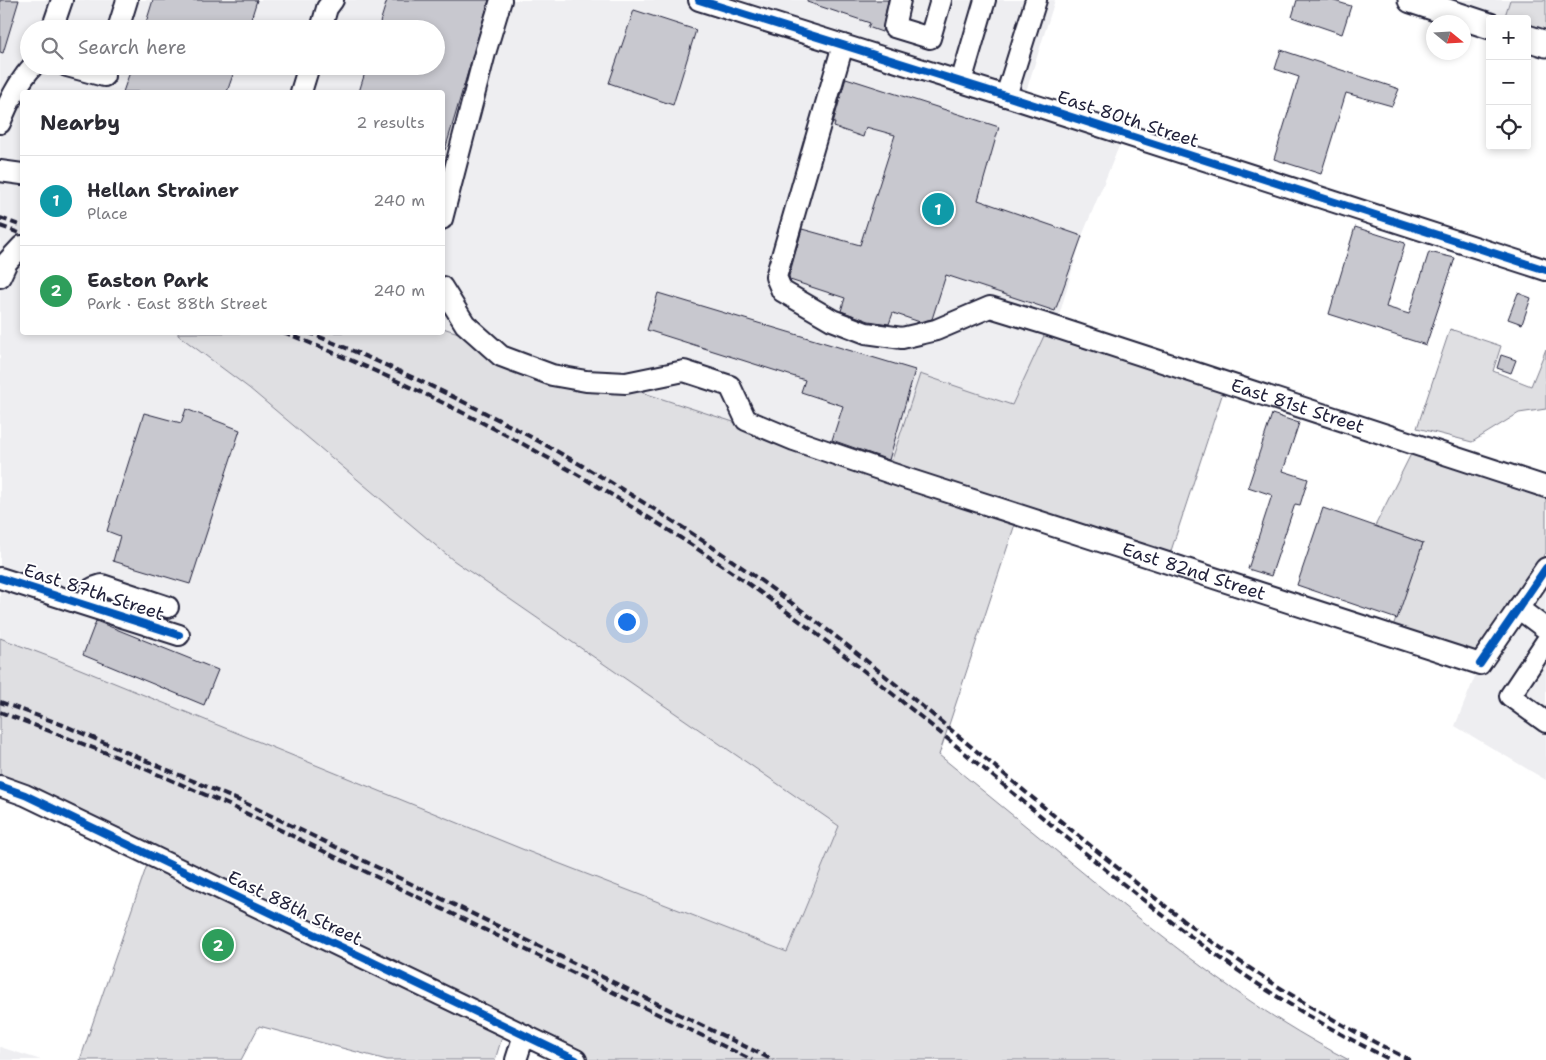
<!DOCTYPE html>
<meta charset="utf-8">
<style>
:root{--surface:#fff;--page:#f2f2f3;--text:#2b2b33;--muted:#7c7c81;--line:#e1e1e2;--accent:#22223b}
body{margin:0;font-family:"Shantell Sans",sans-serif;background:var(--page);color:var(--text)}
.controls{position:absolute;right:15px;top:15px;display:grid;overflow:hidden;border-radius:5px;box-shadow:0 2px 8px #0003}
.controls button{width:45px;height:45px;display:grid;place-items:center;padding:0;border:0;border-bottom:1px solid var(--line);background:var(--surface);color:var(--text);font:25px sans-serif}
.compass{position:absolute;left:1426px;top:15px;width:45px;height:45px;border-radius:50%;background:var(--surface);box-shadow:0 2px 8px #0003;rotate:108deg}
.you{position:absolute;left:626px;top:621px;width:18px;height:18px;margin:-12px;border:4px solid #fff;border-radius:50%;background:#1a73e8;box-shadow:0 0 0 8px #1a73e833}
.badge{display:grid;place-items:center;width:32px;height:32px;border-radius:50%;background:var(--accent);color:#fff;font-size:16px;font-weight:700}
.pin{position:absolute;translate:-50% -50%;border:2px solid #fff;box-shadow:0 1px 5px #0006}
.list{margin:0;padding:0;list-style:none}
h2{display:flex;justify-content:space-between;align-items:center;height:65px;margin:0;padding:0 20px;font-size:21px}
h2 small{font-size:16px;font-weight:400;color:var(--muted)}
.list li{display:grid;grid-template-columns:32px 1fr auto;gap:15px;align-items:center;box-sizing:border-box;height:90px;padding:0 20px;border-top:1px solid var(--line)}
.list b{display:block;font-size:19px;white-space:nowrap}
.list p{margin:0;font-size:16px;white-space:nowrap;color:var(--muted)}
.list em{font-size:16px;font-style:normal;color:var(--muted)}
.icon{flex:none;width:28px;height:28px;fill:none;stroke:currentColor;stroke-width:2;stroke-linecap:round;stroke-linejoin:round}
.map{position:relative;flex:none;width:1546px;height:1060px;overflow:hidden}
.search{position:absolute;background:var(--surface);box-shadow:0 2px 8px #0003;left:20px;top:20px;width:425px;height:55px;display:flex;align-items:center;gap:12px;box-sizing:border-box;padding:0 18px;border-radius:28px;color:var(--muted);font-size:19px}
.panel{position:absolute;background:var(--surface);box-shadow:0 2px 8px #0003;left:20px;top:90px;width:425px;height:245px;border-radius:5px}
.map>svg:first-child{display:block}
.built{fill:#eeeef1;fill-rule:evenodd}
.green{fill:#dfdfe2;stroke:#80808e}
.building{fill:#c8c8cf;stroke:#22223b}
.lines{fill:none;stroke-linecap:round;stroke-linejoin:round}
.minor-casing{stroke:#22223b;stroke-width:24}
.major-casing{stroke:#22223b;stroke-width:29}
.minor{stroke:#fff;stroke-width:20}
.major{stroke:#fff;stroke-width:25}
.rail{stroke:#22223b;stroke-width:4;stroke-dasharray:8 4;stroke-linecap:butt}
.cycleway-casing{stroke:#fff;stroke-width:11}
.cycleway{stroke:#0057b8;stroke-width:8}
.labels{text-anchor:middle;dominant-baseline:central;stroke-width:4;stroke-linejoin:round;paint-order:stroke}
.street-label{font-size:18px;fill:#22223b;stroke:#fff}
</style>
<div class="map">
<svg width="1546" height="1060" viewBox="0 0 1546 1060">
<rect width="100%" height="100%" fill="#fff"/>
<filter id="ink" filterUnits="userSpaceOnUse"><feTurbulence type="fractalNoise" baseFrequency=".02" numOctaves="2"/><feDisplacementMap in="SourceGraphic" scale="10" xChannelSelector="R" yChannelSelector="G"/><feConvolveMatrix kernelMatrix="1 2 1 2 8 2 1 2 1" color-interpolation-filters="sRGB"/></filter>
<g filter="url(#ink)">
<g class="built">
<path d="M0 0H1055L1023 101 1124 134 1082 236 1059 316 1012 405 773 985 0 661ZM29 29H436V66H29ZM22 92H442V332H22Z"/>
<path d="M1411 0H1510L1504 19H1490Z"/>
<path d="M1546 568V780L1455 726 1480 664Z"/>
<path d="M0 1047 41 1060H0Z"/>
</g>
<g class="green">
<path d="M1510 0H1546V44L1527 38V19H1504Z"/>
<path d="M1049 325 1226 383 1167 563 1018 515 939 755C992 798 1045 842 1098 885 1179 951 1256 1012 1349 1060H576L0 786V638L58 660 522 849 787 952 839 826 453 560 249 388 178 335V333L442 332 443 328 888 472 920 374 1012 405Z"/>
<path d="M1450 329 1501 346 1493 371 1531 386 1546 349V409L1519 413 1472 442 1417 428Z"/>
<path d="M1412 452 1546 491V553L1474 652 1393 626 1423 543 1375 526Z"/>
<path d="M147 865 503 1034 495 1060H387L259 1026 241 1060H80Z"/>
</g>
<g class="building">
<path d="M0 0H19L3 53 0 52Z"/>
<path d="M153 0H257L248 29H144Z"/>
<path d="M387 0H489L445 150 442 149V92H359L367 66H436V29H378Z"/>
<path d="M807 0H888L882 32 868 27 870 23 807 2Z"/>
<path d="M1297 0H1331L1351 6 1342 34 1292 17Z"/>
<path d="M634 10 696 30 673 105 609 83Z"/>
<path d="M1281 50 1399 89 1392 106 1346 93 1321 174 1274 159 1299 77 1275 69Z"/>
<path d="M132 66H236L227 92H123Z"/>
<path d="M846 78 999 127 978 200 1082 236 1055 311 946 275 932 319 920 322 893 313 889 324 869 321 841 311 845 298 790 280 789 276 802 229 860 245 895 135 866 127 863 137 834 127 835 123H833Z"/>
<path d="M1355 227 1405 243 1386 307 1409 314 1429 252 1455 258 1426 345 1329 314Z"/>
<path d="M658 293 915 370 889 460 832 440 843 406 801 392 805 380 647 330Z"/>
<path d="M1518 293 1531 298 1522 324 1508 319Z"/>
<path d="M1501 355 1516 360 1511 373 1497 368Z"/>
<path d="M186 409 240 430 190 584 113 561 120 536 107 531 144 413 181 423Z"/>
<path d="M1272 414 1299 423 1283 471 1308 479 1300 505 1295 504 1271 576 1248 569 1272 495 1248 487Z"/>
<path d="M1323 508 1423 543 1397 619 1297 585Z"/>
<path d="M96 621 218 670 204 705 83 655Z"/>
</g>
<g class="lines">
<g class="minor-casing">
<g id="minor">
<path d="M699 0 1006 96 1546 270"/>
<path d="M900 0 894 27 930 38 941 0"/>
<path d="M52 29 62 0"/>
<path d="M118 29 127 0"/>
<path d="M321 29 327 8 333 0"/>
<path id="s1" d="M843 45 776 277 782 291 832 320 866 333 902 338 936 330 990 307 1049 325 1546 487"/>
<path d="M67 66 104 76"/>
<path d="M961 82 985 0"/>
<path d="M301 92 309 66"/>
<path d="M1006 96 1036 0"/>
<path d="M0 123C8 103 18 82 33 66"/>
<path d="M0 171 22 174"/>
<path d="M442 219 485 53 501 0"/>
<path d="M0 277 7 262 22 246"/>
<path id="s2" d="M442 287 465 324 501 356 552 375 586 381 626 383 684 371 730 386 746 420 794 440 908 479 1480 664 1546 568"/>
<path d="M0 578 179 635"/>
<path d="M84 604 93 588 102 585 168 607"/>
<path d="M1518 608 1546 629"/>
<path d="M1546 642 1510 696 1546 722"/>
<path d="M0 786 25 795 576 1060"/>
<path d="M516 1060 524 1035"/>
</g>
</g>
<g class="major-casing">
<g id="major">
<path d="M1411 0 1490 26"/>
<path d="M1527 38 1546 44"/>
</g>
</g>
<use href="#minor" class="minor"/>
<use href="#major" class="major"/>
<g class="rail">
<path d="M0 218 22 226"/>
<path d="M0 226 22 234"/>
<path d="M283 332C487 413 677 523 849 659 922 717 994 777 1066 837 1126 887 1187 936 1252 980 1296 1010 1343 1036 1391 1060"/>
<path d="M307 332C501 409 684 517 848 646 926 708 1002 773 1080 837 1136 883 1193 930 1254 971 1304 1004 1357 1034 1410 1060"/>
<path d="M0 702 63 725 247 804 773 1060"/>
<path d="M0 712 122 759 229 805 752 1060"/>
</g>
<g class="cycleway-casing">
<g id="cycleway">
<path d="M699 0 1006 96 1546 270"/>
<path d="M0 578 179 635"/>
<path d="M1480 664 1546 568"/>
<path d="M0 786 25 795 576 1060"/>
</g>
</g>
<use href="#cycleway" class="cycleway"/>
</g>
</g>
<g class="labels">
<g class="street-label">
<text transform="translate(1128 119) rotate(18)">East 80th Street</text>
<text stroke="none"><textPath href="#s1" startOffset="804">East 81st Street</textPath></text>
<text stroke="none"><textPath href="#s2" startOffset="839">East 82nd Street</textPath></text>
<text transform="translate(94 592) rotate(18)">East 87th Street</text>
<text transform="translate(295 908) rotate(26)">East 88th Street</text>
</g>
</g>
</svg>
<div class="controls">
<button>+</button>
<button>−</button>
<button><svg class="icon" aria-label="locate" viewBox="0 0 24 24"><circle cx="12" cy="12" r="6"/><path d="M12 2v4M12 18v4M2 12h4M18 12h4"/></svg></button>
</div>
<svg class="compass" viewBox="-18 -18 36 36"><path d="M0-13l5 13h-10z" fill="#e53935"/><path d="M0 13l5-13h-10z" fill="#7c7c81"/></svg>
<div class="you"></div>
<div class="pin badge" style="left:938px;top:209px;background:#0f9aa8">1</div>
<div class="pin badge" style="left:218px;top:945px;background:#2e9e5b">2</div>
<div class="search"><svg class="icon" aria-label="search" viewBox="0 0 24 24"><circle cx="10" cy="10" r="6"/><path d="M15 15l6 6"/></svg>Search here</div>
<section class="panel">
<h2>Nearby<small>2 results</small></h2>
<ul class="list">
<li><span class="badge" style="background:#0f9aa8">1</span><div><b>Hellan Strainer</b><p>Place</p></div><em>240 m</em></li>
<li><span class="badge" style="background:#2e9e5b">2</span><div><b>Easton Park</b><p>Park · East 88th Street</p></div><em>240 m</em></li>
</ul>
</section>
</div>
